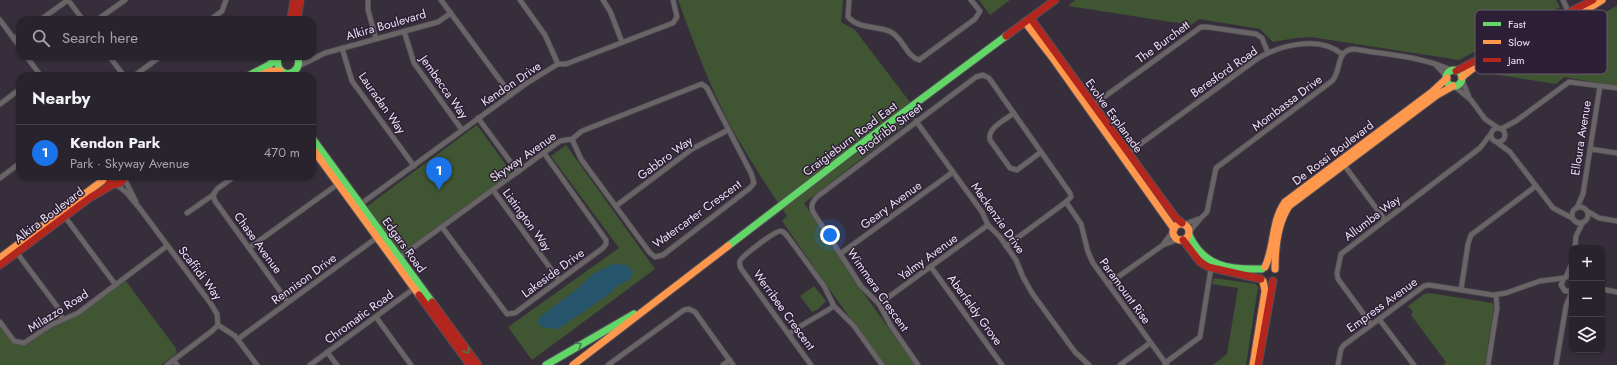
<!DOCTYPE html>
<meta charset="utf-8">
<style>
:root{--surface:#28232c;--page:#302b34;--text:#f1f3f6;--muted:#a5a4a9;--line:#444048;--accent:#1a73e8}
body{margin:0;font-family:Jost,sans-serif;background:var(--page);color:var(--text)}
.controls{position:absolute;right:12px;bottom:12px;display:grid;overflow:hidden;border-radius:8px;box-shadow:0 1px 3px #0004}
.controls button{width:36px;height:36px;display:grid;place-items:center;padding:0;border:0;border-bottom:1px solid var(--line);background:var(--surface);color:var(--text);font:20px sans-serif}
.you{position:absolute;left:830px;top:235px;width:14px;height:14px;margin:-10px;border:3px solid #fff;border-radius:50%;background:#1a73e8;box-shadow:0 0 0 6px #1a73e833}
.badge{display:grid;place-items:center;width:26px;height:26px;border-radius:50%;background:var(--accent);color:#fff;font-size:13px;font-weight:700}
.pin{position:absolute;translate:-50% -33px;filter:drop-shadow(0 1px 2px #0008)}
.pin::after{content:'';position:absolute;top:21px;width:14px;height:12px;background:inherit;clip-path:polygon(0 0,100% 0,50% 100%)}
.list{margin:0;padding:0;list-style:none}
h2{display:flex;justify-content:space-between;align-items:center;height:52px;margin:0;padding:0 16px;font-size:17px}
h2 small{font-size:13px;font-weight:400;color:var(--muted)}
.list li{display:grid;grid-template-columns:26px 1fr auto;gap:12px;align-items:center;box-sizing:border-box;height:56px;padding:0 16px;border-top:1px solid var(--line)}
.list b{display:block;font-size:15px;white-space:nowrap}
.list p{margin:0;font-size:13px;white-space:nowrap;color:var(--muted)}
.list em{font-size:13px;font-style:normal;color:var(--muted)}
.icon{flex:none;width:22px;height:22px;fill:none;stroke:currentColor;stroke-width:2;stroke-linecap:round;stroke-linejoin:round}
.map{position:relative;flex:none;width:1617px;height:365px;overflow:hidden}
.search{position:absolute;background:var(--surface);box-shadow:0 1px 3px #0004;left:16px;top:16px;width:300px;height:44px;display:flex;align-items:center;gap:10px;box-sizing:border-box;padding:0 14px;border-radius:12px;color:var(--muted);font-size:15px}
.panel{position:absolute;background:var(--surface);box-shadow:0 1px 3px #0004;left:16px;top:72px;width:300px;height:108px;border-radius:12px}
.map>svg:first-child{display:block}
.green{fill:#405532}
.water{fill:#25546b}
.lines{fill:none;stroke-linecap:round;stroke-linejoin:round}
.street-casing{stroke:#534d57;stroke-width:6}
.fast-casing{stroke:#534d57;stroke-width:9}
.slow-casing{stroke:#534d57;stroke-width:9}
.jam-casing{stroke:#534d57;stroke-width:9}
.street{stroke:#696465;stroke-width:4.5}
.fast{stroke:#63d668;stroke-width:7}
.slow{stroke:#ff974d;stroke-width:7}
.jam{stroke:#b3261e;stroke-width:7}
.oneway{stroke:#487a4f}
.labels{text-anchor:middle;dominant-baseline:central;stroke-width:3;stroke-linejoin:round;paint-order:stroke}
.street-label{font-size:12px;fill:#ece3f2;stroke:#2d1f36}
.key{fill:#2d1f36;stroke:#665a6e;stroke-width:1}
.key-label{font-size:11px;fill:#ece3f2}
</style>
<div class="map">
<svg width="1617" height="365" viewBox="0 0 1617 365">
<rect width="100%" height="100%" fill="#362f3b"/>
<g class="green">
<path d="M678 0H843L841 22 855 30 919 114 804 203 850 274 915 365H884L832 293 782 221 787 216C769 190 752 163 736 136 712 93 695 46 678 0Z"/>
<path d="M979 0H1010L990 15Z"/>
<path d="M1075 0H1556L1560 7 1459 60 1311 37 1296 38 1273 42 1260 29 1199 19 1191 25 1068 6Z"/>
<path d="M1617 6V86L1564 77 1556 84 1486 73Z"/>
<path d="M477 125 512 173 401 255 366 207Z"/>
<path d="M566 145 655 269 532 360 508 327 619 248 551 156Z"/>
<path d="M1214 278 1256 284 1258 287 1246 365H1213L1227 354 1238 288 1212 284Z"/>
<path d="M125 280 175 347 177 353 161 365H0V324L13 342 16 344 25 345 52 326 79 315Z"/>
<path d="M814 286 826 301 818 309 812 312 800 296Z"/>
<path d="M1429 293 1492 303 1494 306 1485 365H1443L1446 362 1411 315 1413 312 1408 306 1424 294Z"/>
</g>
<path class="water" d="M613 264 627 265 633 272 629 280 617 286 608 295 558 329 541 327 537 321 541 316 576 290 593 274Z"/>
<g class="lines">
<g class="street-casing">
<g id="street">
<path d="M68 0 83 20"/>
<path d="M368 0V10L376 39"/>
<path d="M441 0 511 95"/>
<path d="M520 0 545 35 558 64"/>
<path d="M603 0 610 11 622 42"/>
<path d="M849 0 848 17C860 30 877 25 891 32 903 38 906 56 919 60L975 19 980 11 971 0"/>
<path d="M1563 0 1569 13"/>
<path d="M0 20 20 47"/>
<path d="M40 20 68 0"/>
<path d="M97 20 125 0"/>
<path d="M210 20 222 11 226 0"/>
<path d="M404 31 414 63 462 130"/>
<path d="M14 39 20 34"/>
<path d="M342 48 352 81 414 166"/>
<path d="M26 56 41 76"/>
<path d="M109 56 124 76"/>
<path d="M1435 64 1447 77"/>
<path d="M299 66 325 53 438 22 451 13"/>
<path d="M134 76 161 56"/>
<path d="M1462 80 1469 97"/>
<path d="M1454 86 1471 100 1485 119 1498 128"/>
<path d="M0 104 20 89"/>
<path d="M1093 105 1201 27H1207L1256 34 1262 38 1268 53"/>
<path d="M1014 113C1005 120 987 128 990 140L1010 168 1017 170 1041 152"/>
<path d="M478 118 518 172"/>
<path d="M916 121 982 212 988 225 1000 237 1016 260 1023 277 1032 293 1075 352 1089 365"/>
<circle cx="1498" cy="135" r="7"/>
<path d="M1501 129 1516 121 1569 82 1617 88"/>
<path d="M1498 143 1510 152 1553 208 1572 218"/>
<path d="M1590 149 1617 153"/>
<path d="M1128 153 1257 59C1280 45 1319 35 1342 54"/>
<path d="M1344 165 1385 220"/>
<path d="M0 178 20 163"/>
<path d="M124 178 136 202"/>
<path d="M117 185 127 193 141 210 211 304 217 314 218 325"/>
<path d="M493 190 559 280"/>
<path d="M213 195 215 201 288 302"/>
<path d="M1066 202 1081 224 1088 252 1093 263 1167 365"/>
<path d="M358 206 527 83 558 64H566L673 23 677 17 673 0"/>
<path d="M616 206 692 149 728 130"/>
<circle cx="1580" cy="215" r="8"/>
<path d="M1577 208 1583 194 1600 86"/>
<path d="M1587 211 1599 218 1617 221"/>
<path d="M187 213 213 195 217 189 235 176"/>
<path d="M65 217 115 284"/>
<path d="M1185 224 1198 219"/>
<path d="M442 227 507 314 515 313 603 248 606 244V240L544 153"/>
<path d="M1189 232 1200 219 1207 212 1216 168 1332 81C1342 71 1335 50 1354 49 1387 55 1422 56 1453 71"/>
<path d="M1164 243 1173 231"/>
<path d="M249 248 338 184"/>
<path d="M1575 248 1576 236 1583 222"/>
<path d="M17 253 59 309 62 319"/>
<path d="M840 254 953 172"/>
<path d="M399 258 560 141 572 139 582 131 699 85 702 84 707 88 751 173 754 183 750 188 663 255 655 257 650 253 581 159 572 139"/>
<path d="M931 267 1002 365"/>
<path d="M1566 277 1572 263"/>
<path d="M1572 277 1569 276 1564 278 1561 285 1565 291H1572"/>
<path d="M1108 284 1163 245 1179 239"/>
<path d="M1602 289 1617 292"/>
<path d="M1461 290 1468 244 1471 235 1536 186"/>
<path d="M879 304 988 225"/>
<path d="M376 317 411 365"/>
<path d="M1379 319 1414 365"/>
<path d="M0 322 14 341 24 343 51 325 78 313 167 246"/>
<path d="M1371 324 1338 279 1337 273 1341 254 1480 148 1490 135"/>
<path d="M218 325 235 336 257 365"/>
<path d="M789 334C803 323 820 316 834 306"/>
<path d="M238 339 379 236"/>
<path d="M327 352 337 365"/>
<path d="M173 360 177 365"/>
<path d="M1165 363 1200 337 1211 268"/>
<path d="M167 365 212 331 218 325"/>
<path d="M310 365 416 287"/>
<path d="M608 365 677 315 684 310 689 309 695 312 733 365"/>
<path d="M723 365 730 360"/>
<path d="M811 365 742 270C740 267 739 264 740 261 742 256 776 230 781 231 784 232 786 234 788 237L824 286 834 306 854 326 882 365"/>
<path d="M918 365 891 326 879 304 861 286 813 212C810 205 813 201 818 196L976 77 983 75 989 78 1070 193 1071 197 1066 202 1006 246"/>
<path d="M1120 365 1150 343"/>
<path d="M1338 365 1341 349 1344 345 1424 286 1429 285 1493 295 1506 293 1540 281 1564 278"/>
<path d="M1488 365 1497 308 1496 295"/>
<path d="M1556 365 1566 306 1572 291"/>
</g>
</g>
<g class="fast-casing">
<g id="fast">
<path d="M278 56C273 80 303 79 298 56"/>
<circle cx="1454" cy="78" r="8"/>
<path d="M248 76 269 65 277 58"/>
<path d="M312 138 432 302"/>
<path d="M1189 235C1204 267 1229 270 1262 269"/>
<path d="M728 246 869 138 1006 36"/>
<path d="M546 365 634 314"/>
</g>
</g>
<g class="slow-casing">
<g id="slow">
<path d="M1025 22 1052 57 1174 229"/>
<path d="M259 76 271 71H280"/>
<path d="M1462 77 1472 69 1586 10 1602 0"/>
<path d="M312 148 419 295"/>
<circle cx="1181" cy="232" r="8"/>
<path d="M0 258 106 178"/>
<path d="M1265 267C1275 246 1271 222 1285 202L1432 92 1447 78"/>
<path d="M1275 269C1275 248 1277 224 1289 206L1437 95 1453 86"/>
<path d="M573 365 728 246"/>
<path d="M1253 365 1265 291 1263 281"/>
</g>
</g>
<g class="jam-casing">
<g id="jam">
<path d="M1031 19 1175 217 1182 223"/>
<path d="M291 20 294 0"/>
<path d="M297 20 300 0"/>
<path d="M1006 36 1055 0"/>
<path d="M1456 71 1593 0"/>
<path d="M109 183C117 186 122 184 125 176"/>
<path d="M1183 240 1200 262 1208 267 1261 279"/>
<path d="M0 265 91 197 112 185"/>
<path d="M419 295 470 365"/>
<path d="M432 302 478 365"/>
<path d="M1258 365 1273 281"/>
</g>
</g>
<use href="#street" class="street"/>
<use href="#fast" class="fast"/>
<use href="#slow" class="slow"/>
<use href="#jam" class="jam"/>
</g>
<defs><path id="oneway-chevron" d="M-2-3.5L2.5 0L-2 3.5" fill="none" stroke-width="1.6" stroke-linecap="round" stroke-linejoin="round"/></defs>
<g class="oneway">
<use href="#oneway-chevron" transform="translate(579 345) rotate(-30)"/>
<use href="#oneway-chevron" transform="translate(467 351) rotate(54)"/>
</g>
<g class="labels">
<g class="street-label">
<text transform="translate(386 25) rotate(-16)">Alkira Boulevard</text>
<text transform="translate(1163 42) rotate(-36)">The Burchett</text>
<text transform="translate(1224 72) rotate(-35)">Beresford Road</text>
<text transform="translate(511 84) rotate(-34)">Kendon Drive</text>
<text transform="translate(444 87) rotate(55)">Jembecca Way</text>
<text transform="translate(382 103) rotate(55)">Lauradan Way</text>
<text transform="translate(1287 103) rotate(-37)">Mombassa Drive</text>
<text transform="translate(1114 116) rotate(54)">Evolve Esplanade</text>
<text transform="translate(890 129) rotate(-37)">Brodribb Street</text>
<text transform="translate(1581 138) rotate(-81)">Elloura Avenue</text>
<text transform="translate(850 139) rotate(-37)">Craigieburn Road East</text>
<text transform="translate(1333 153) rotate(-37)">De Rossi Boulevard</text>
<text transform="translate(523 157) rotate(-35)">Skyway Avenue</text>
<text transform="translate(665 158) rotate(-36)">Gabbro Way</text>
<text transform="translate(891 205) rotate(-36)">Geary Avenue</text>
<text transform="translate(697 214) rotate(-36)">Watercarter Crescent</text>
<text transform="translate(49 215) rotate(-37)">Alkira Boulevard</text>
<text transform="translate(998 218) rotate(55)">Mackenzie Drive</text>
<text transform="translate(1372 218) rotate(-37)">Allumba Way</text>
<text transform="translate(527 220) rotate(54)">Listington Way</text>
<text transform="translate(258 243) rotate(54)">Chase Avenue</text>
<text transform="translate(404 245) rotate(54)">Edgars Road</text>
<text transform="translate(928 257) rotate(-36)">Yalmy Avenue</text>
<text transform="translate(200 273) rotate(53)">Scaffidi Way</text>
<text transform="translate(553 273) rotate(-36)">Lakeside Drive</text>
<text transform="translate(304 279) rotate(-36)">Rennison Drive</text>
<text transform="translate(878 290) rotate(55)">Wimmera Crescent</text>
<text transform="translate(1125 291) rotate(54)">Paramount Rise</text>
<text transform="translate(1382 305) rotate(-36)">Empress Avenue</text>
<text transform="translate(784 310) rotate(54)">Werribee Crescent</text>
<text transform="translate(975 310) rotate(54)">Aberfeldy Grove</text>
<text transform="translate(58 311) rotate(-32)">Milazzo Road</text>
<text transform="translate(359 317) rotate(-36)">Chromatic Road</text>
</g>
</g>
<rect x="1475" y="10" width="132" height="64" rx="6" class="key"/>
<rect x="1483" y="22" width="18" height="4" fill="#63d668"/>
<rect x="1483" y="40" width="18" height="4" fill="#ff974d"/>
<rect x="1483" y="58" width="18" height="4" fill="#b3261e"/>
<g class="key-label">
<text x="1508" y="28">Fast</text>
<text x="1508" y="46">Slow</text>
<text x="1508" y="64">Jam</text>
</g>
</svg>
<div class="controls">
<button>+</button>
<button>−</button>
<button><svg class="icon" aria-label="layers" viewBox="0 0 24 24"><path d="M12 4l9 5-9 5-9-5zM3 14l9 5 9-5"/></svg></button>
</div>
<div class="you"></div>
<div class="pin badge" style="left:439px;top:190px">1</div>
<div class="search"><svg class="icon" aria-label="search" viewBox="0 0 24 24"><circle cx="10" cy="10" r="6"/><path d="M15 15l6 6"/></svg>Search here</div>
<section class="panel">
<h2>Nearby<small></small></h2>
<ul class="list">
<li><span class="badge">1</span><div><b>Kendon Park</b><p>Park · Skyway Avenue</p></div><em>470 m</em></li>
</ul>
</section>
</div>
